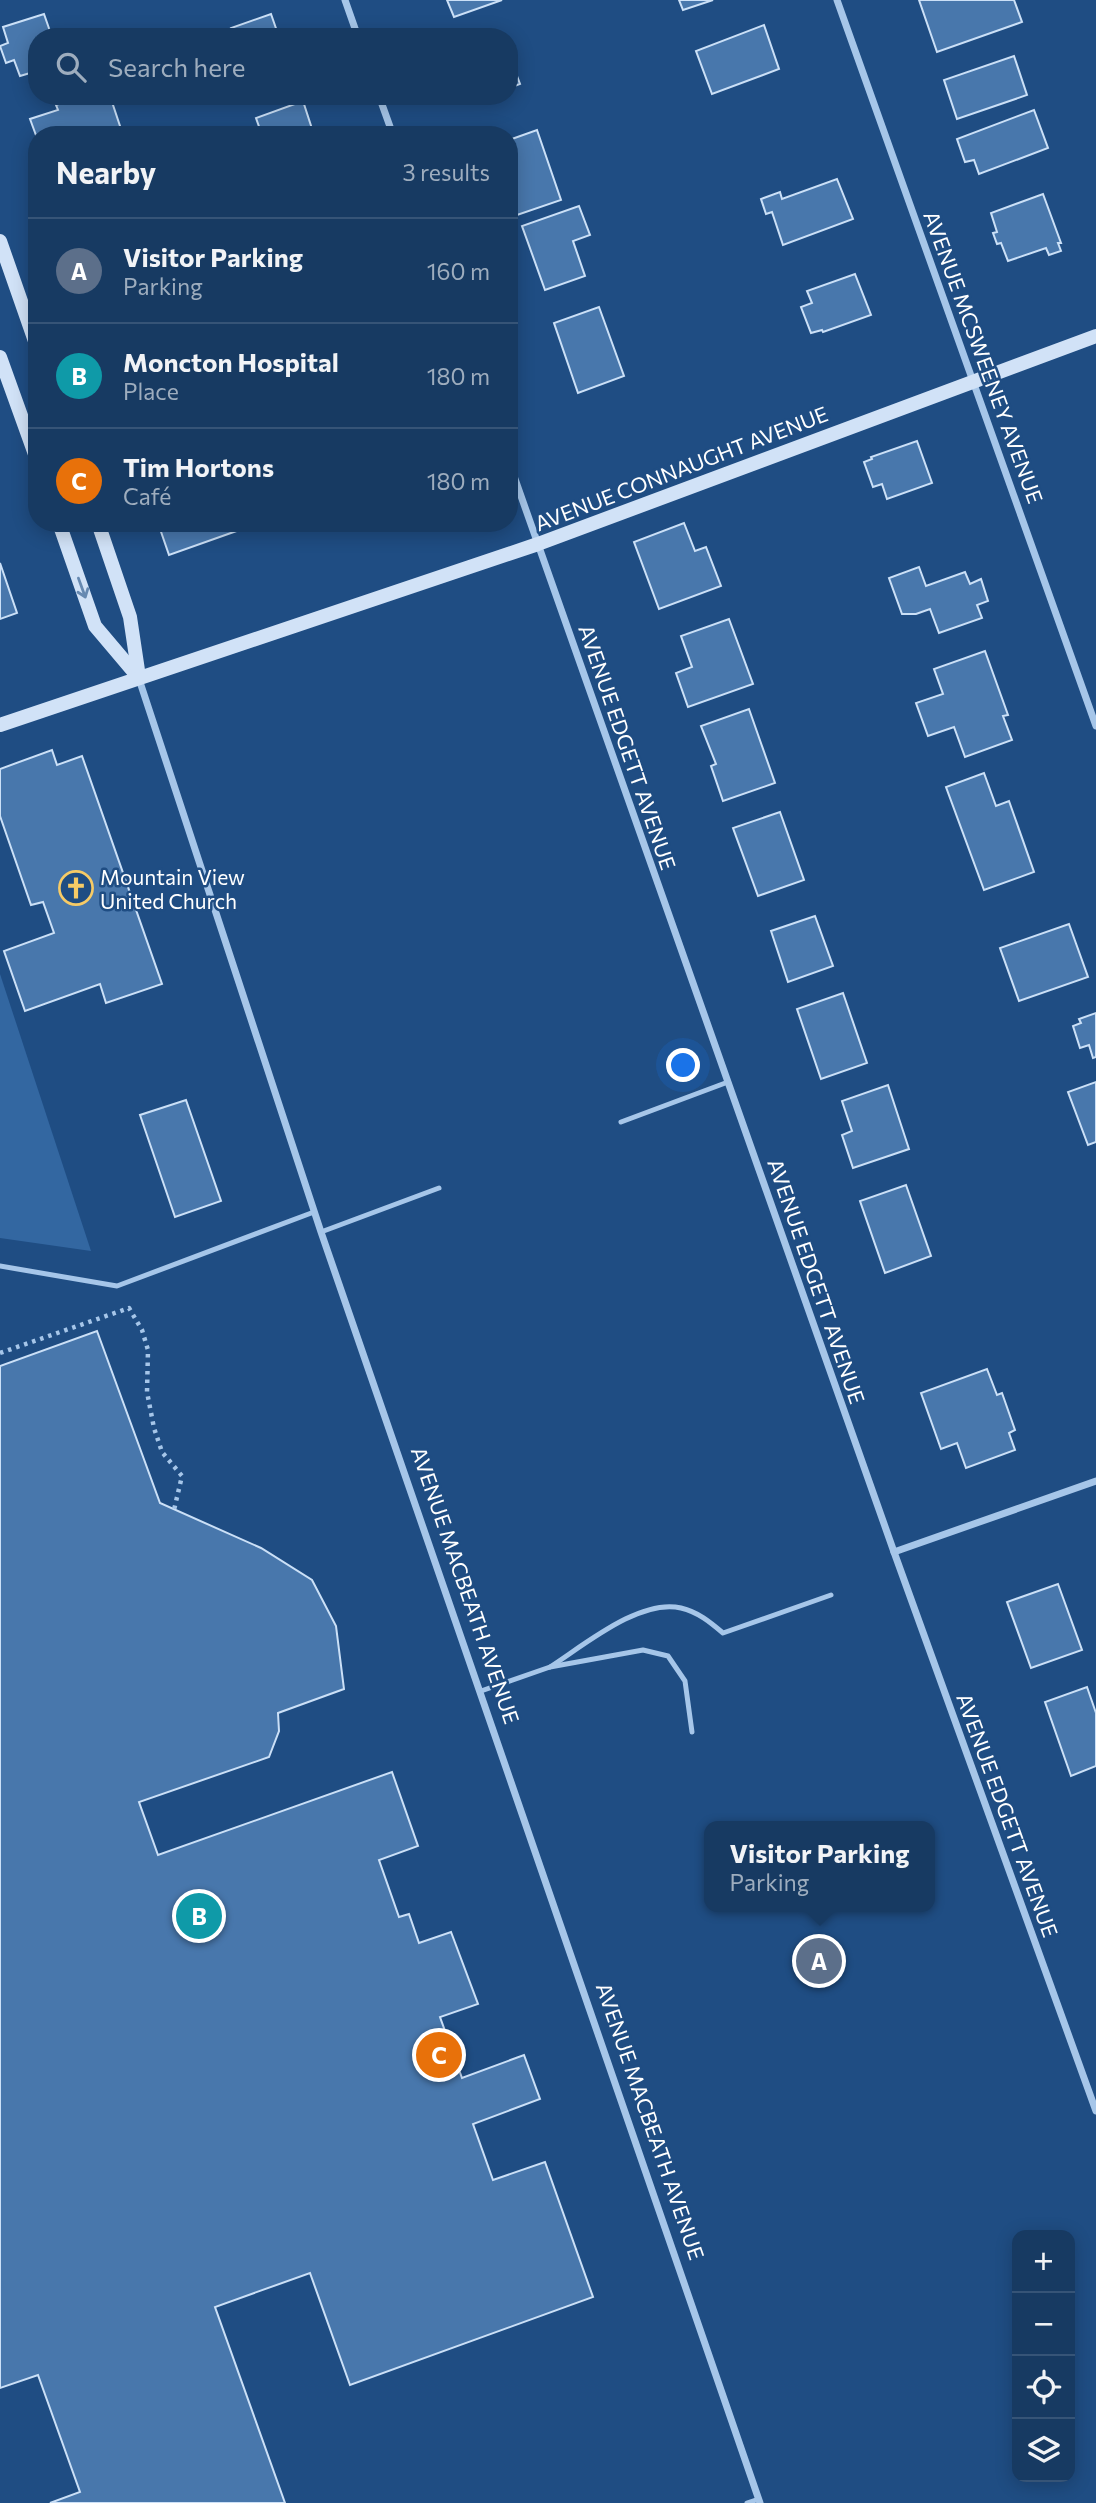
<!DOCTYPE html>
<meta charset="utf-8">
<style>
:root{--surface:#173a62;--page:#204168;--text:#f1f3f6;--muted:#9eadbe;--line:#365477;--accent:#f7cb66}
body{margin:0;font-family:Commissioner,sans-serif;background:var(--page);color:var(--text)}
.controls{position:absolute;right:21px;bottom:21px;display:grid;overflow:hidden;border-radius:14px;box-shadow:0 4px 18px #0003}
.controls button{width:63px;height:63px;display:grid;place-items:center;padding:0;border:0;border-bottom:2px solid var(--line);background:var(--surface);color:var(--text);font:35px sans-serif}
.you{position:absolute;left:684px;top:1066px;width:24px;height:24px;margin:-18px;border:5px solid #fff;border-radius:50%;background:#1a73e8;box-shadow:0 0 0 10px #1a73e833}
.badge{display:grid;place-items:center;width:46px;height:46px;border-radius:50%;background:var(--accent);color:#fff;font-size:23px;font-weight:700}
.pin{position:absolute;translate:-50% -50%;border:4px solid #fff;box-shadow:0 2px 7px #0006}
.popup{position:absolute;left:704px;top:1821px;width:231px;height:91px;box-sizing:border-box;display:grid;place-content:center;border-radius:14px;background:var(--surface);filter:drop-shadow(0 2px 5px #0005);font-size:23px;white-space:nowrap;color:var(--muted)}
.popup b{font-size:26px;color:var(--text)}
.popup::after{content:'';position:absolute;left:50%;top:100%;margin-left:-14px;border:14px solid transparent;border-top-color:var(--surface)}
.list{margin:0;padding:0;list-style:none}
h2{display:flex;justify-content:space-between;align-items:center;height:91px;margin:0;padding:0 28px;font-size:30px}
h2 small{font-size:23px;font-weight:400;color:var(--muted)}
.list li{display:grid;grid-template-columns:46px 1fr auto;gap:21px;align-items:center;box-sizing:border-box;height:105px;padding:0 28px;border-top:2px solid var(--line)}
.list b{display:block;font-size:26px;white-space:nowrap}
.list p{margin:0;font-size:23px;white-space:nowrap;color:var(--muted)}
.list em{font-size:23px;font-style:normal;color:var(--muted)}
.icon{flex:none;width:38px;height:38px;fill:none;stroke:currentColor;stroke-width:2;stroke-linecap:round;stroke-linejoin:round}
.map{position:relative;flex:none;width:1096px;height:2503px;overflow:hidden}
.search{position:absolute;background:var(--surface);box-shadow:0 4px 18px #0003;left:28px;top:28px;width:490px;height:77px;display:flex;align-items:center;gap:18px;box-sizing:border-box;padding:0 24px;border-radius:28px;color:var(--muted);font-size:26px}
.panel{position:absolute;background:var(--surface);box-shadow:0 4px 18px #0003;left:28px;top:126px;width:490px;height:406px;border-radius:28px}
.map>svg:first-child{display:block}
.green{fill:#3367a1}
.building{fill:#4877ac;stroke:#cbe0f7;stroke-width:2}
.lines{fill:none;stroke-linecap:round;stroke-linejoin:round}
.path{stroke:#a6c6e9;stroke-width:4.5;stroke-dasharray:3.5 5;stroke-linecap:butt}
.lane{stroke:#a6c6e9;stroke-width:5}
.street{stroke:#a6c6e9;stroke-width:7}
.secondary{stroke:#d1e2f7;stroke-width:14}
.oneway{stroke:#6689b1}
.labels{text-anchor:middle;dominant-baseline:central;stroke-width:5;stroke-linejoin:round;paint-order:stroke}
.street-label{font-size:21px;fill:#fff;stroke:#1f4d83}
.poi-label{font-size:21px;fill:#fff;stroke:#1f4d83;text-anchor:start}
</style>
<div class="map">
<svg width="1096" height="2503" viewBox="0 0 1096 2503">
<rect width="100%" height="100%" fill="#1f4d83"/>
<path class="green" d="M0 974 91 1251 0 1238Z"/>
<g class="building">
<path d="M447 0H502L454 17Z"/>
<path d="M679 0H713L683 10Z"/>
<path d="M919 0H1014L1022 22 937 52Z"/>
<path d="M44 14 52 37H37V71L20 76 14 60 6 63 0 46 8 43 3 27Z"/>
<path d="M271 14 279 37H234L231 28Z"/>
<path d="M764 25 779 69 712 94 696 51Z"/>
<path d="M509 55 520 84 509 88Z"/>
<path d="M1014 56 1027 95 957 119 944 80Z"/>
<path d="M98 96H110L123 135H37V138L30 119 58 110 56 105 79 97 80 102Z"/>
<path d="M303 101 314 135H262L256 118Z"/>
<path d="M1034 110 1048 148 979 174 974 160 965 162 957 139Z"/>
<path d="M537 130 561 200 517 215 509 193V140Z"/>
<path d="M837 179 853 219 783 245 772 212 766 214 761 199 780 192 782 199Z"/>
<path d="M1043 194 1061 243H1058L1061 251 1049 255 1046 248 1008 261 1001 243 997 244 993 233 997 232 991 213Z"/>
<path d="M579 206 590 235 573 241 585 276 545 290 522 226Z"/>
<path d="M855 274 871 315 823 332 822 330 811 333 801 307 812 303 807 291Z"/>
<path d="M599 307 624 376 578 393 554 323Z"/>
<path d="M917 441 932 483 887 499 882 484 873 487 864 462 872 459 871 457Z"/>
<path d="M158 523H259L169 555Z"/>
<path d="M684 523 695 551 706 547 721 586 659 609 634 542Z"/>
<path d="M0 563 17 613 0 619Z"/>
<path d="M919 567 926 586 965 572 970 584 981 579 988 601 977 605 982 618 939 633 930 609 916 614H902L889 578Z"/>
<path d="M729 619 753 684 688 707 676 673 692 667 681 636Z"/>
<path d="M985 651 1008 715 1003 716 1012 740 965 757 954 727 928 736 916 703 943 694 934 669Z"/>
<path d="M749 709 775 783 723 801 711 766 716 764 701 726Z"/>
<path d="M52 750 57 765 82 756 162 984 106 1003 100 984 25 1011 4 951 54 933 43 902 31 905 0 816V769Z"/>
<path d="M984 773 996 806 1009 801 1034 872 984 890 946 787Z"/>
<path d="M780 812 804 880 758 896 733 828Z"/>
<path d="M815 916 833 966 788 982 771 931Z"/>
<path d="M1069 924 1088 977 1019 1001 1000 948Z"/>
<path d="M843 993 867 1063 821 1079 797 1009Z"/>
<path d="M1096 1013V1057L1093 1058 1089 1045 1080 1048 1073 1026 1081 1023 1079 1019Z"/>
<path d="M1096 1082V1142L1088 1145 1068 1092Z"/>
<path d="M888 1085 909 1149 853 1168 842 1135 852 1131 842 1101Z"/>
<path d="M186 1100 221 1201 175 1217 140 1115Z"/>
<path d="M906 1185 931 1256 885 1273 860 1201Z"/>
<path d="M97 1331 160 1503 261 1548 312 1580 336 1626 344 1689 278 1713 279 1731 269 1757 139 1802 158 1855 392 1772 418 1846 379 1860 399 1917 409 1914 419 1943 451 1932 478 2004 440 2017 462 2078 524 2055 540 2099 473 2124 493 2180 545 2162 593 2297 350 2385 310 2273 215 2307 285 2503H50L80 2492 38 2375 0 2388V1366Z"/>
<path d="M987 1369 997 1395 1002 1393 1015 1430 1009 1433 1015 1450 966 1468 957 1443 941 1449 921 1393Z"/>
<path d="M1058 1584 1082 1650 1031 1668 1007 1602Z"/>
<path d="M1087 1687 1096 1713V1766L1071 1776 1045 1702Z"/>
</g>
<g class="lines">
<path class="path" d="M0 1353 129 1308 142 1330 148 1350 147 1392 154 1428 162 1452 182 1476 174 1510"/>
<g class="lane">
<path d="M621 1122 728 1082"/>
<path d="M321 1232 439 1188"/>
<path d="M0 1266 117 1286 314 1212"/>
<path d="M550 1667C583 1646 640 1598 681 1608 698 1612 710 1622 723 1633L831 1595"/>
<path d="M481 1691 550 1667 643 1650 668 1656 685 1681 692 1732"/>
<path d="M747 2503 759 2499"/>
</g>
<g class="street">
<path d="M345 0 358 37"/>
<path d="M837 0 1096 726"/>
<path d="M379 96 393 135"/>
<path d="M509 462 894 1552 1096 2111"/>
<path d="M139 679 321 1232 760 2503"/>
<path d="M894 1552 1096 1481"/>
</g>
<g class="secondary">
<path d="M0 241 37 347"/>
<path d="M0 357 37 460"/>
<path d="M59 523 95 626 139 678"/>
<path d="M98 523 130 617 139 677"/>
<path d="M0 725 538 544 1096 336"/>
</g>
</g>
<defs><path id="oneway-shaft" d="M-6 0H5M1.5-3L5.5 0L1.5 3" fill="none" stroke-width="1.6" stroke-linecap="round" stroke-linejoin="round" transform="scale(1.75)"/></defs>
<use class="oneway" href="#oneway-shaft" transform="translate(82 588) rotate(70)"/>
<defs>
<g id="church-ring" transform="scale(1.75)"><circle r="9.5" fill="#1f4d83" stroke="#f7cb66" stroke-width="1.5"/><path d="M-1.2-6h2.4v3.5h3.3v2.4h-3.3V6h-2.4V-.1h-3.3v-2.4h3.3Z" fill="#f7cb66"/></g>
</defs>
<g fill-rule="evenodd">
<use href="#church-ring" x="76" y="888"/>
</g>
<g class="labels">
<g class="street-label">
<text transform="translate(984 357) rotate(70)">AVENUE MCSWEENEY AVENUE</text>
<text transform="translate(681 468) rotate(-21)">AVENUE CONNAUGHT AVENUE</text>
<text transform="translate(628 747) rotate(71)">AVENUE EDGETT AVENUE</text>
<text transform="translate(817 1281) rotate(71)">AVENUE EDGETT AVENUE</text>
<text transform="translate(466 1585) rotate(71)">AVENUE MACBEATH AVENUE</text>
<text transform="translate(1008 1815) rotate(70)">AVENUE EDGETT AVENUE</text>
<text transform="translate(651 2121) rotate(71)">AVENUE MACBEATH AVENUE</text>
</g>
<g class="poi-label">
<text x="100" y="876">Mountain View<tspan x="100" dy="24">United Church</tspan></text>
</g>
</g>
</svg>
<div class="controls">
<button>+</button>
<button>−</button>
<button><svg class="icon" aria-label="locate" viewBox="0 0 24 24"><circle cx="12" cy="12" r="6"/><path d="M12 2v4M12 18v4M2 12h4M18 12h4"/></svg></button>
<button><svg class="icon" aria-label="layers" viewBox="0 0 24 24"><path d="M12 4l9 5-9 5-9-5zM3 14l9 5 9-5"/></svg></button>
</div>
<div class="you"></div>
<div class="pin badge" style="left:819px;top:1961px;background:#5c6f8a">A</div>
<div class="popup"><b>Visitor Parking</b>Parking</div>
<div class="pin badge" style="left:199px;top:1916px;background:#0f9aa8">B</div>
<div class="pin badge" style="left:439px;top:2055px;background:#e8710a">C</div>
<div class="search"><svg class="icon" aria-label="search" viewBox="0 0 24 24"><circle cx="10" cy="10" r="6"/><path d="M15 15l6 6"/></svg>Search here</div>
<section class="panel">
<h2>Nearby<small>3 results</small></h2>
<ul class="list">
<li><span class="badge" style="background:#5c6f8a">A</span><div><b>Visitor Parking</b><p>Parking</p></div><em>160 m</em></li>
<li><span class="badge" style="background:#0f9aa8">B</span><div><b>Moncton Hospital</b><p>Place</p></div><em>180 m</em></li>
<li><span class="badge" style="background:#e8710a">C</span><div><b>Tim Hortons</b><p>Café</p></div><em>180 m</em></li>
</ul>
</section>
</div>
